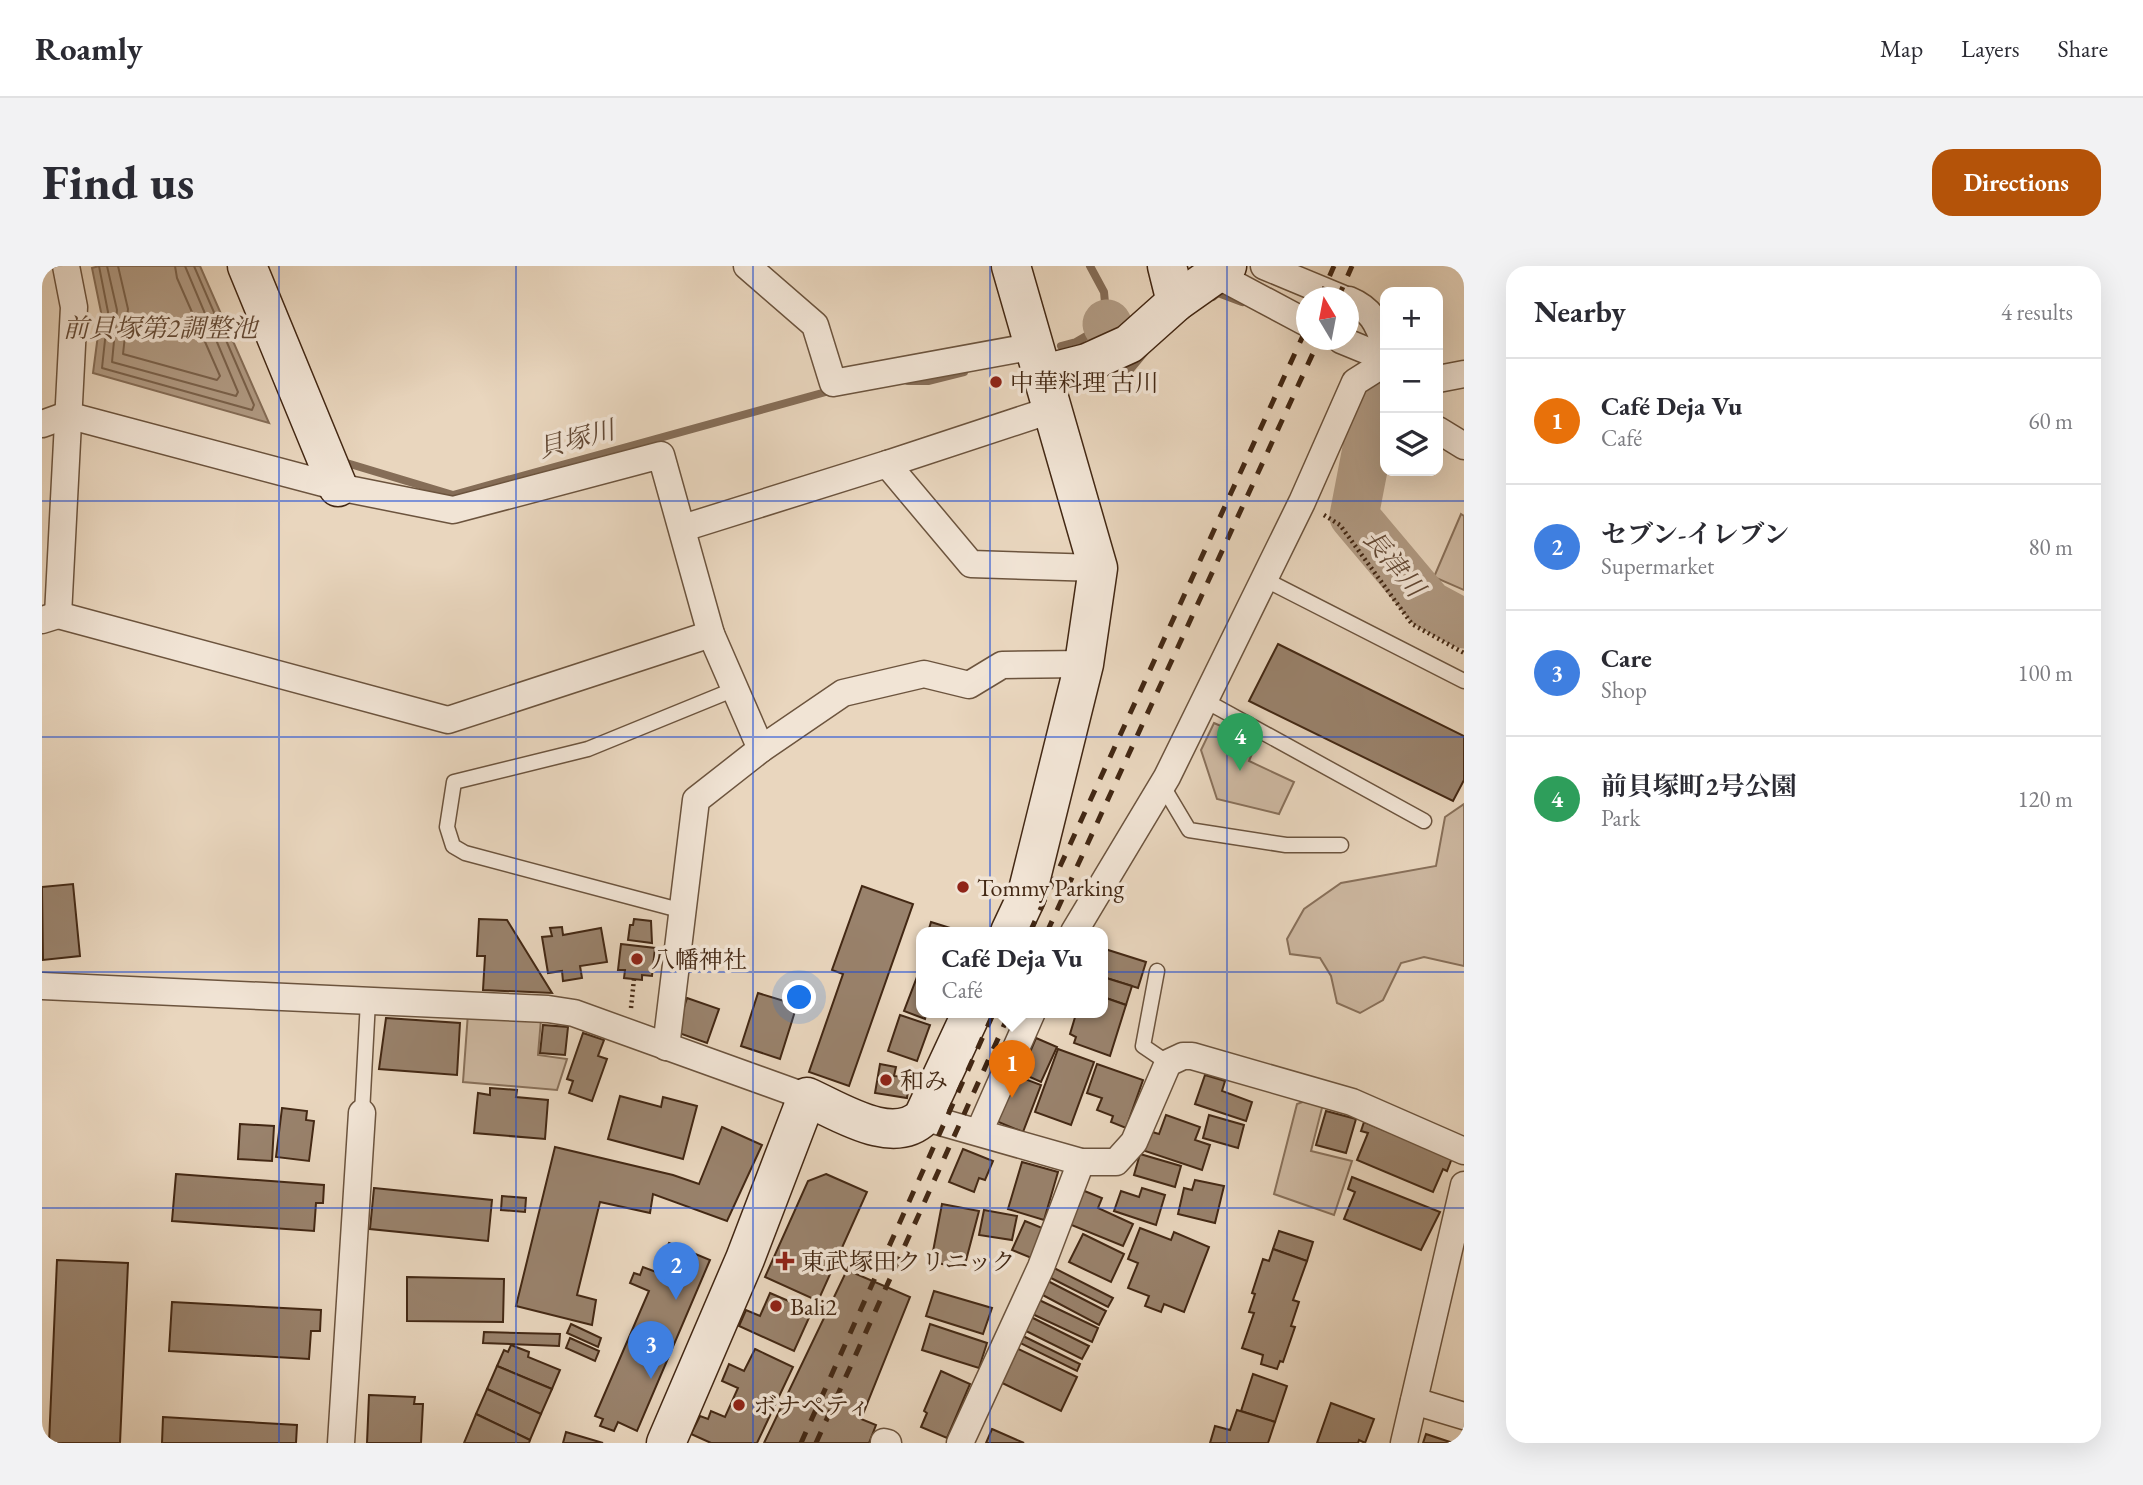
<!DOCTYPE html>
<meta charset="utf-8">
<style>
:root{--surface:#fff;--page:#f2f2f3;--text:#2b2b33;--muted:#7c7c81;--line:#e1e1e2;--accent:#b45309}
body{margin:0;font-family:"EB Garamond","Noto Serif JP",serif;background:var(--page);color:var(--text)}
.controls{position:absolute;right:21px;top:21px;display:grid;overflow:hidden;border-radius:14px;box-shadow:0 7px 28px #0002}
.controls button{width:63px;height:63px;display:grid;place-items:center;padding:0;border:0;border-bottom:2px solid var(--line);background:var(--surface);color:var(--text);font:35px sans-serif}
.compass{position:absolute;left:1254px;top:21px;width:63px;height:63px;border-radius:50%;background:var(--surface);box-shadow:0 7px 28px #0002;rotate:350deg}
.you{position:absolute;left:758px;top:732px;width:24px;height:24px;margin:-18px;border:5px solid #fff;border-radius:50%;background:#1a73e8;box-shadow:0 0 0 10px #1a73e833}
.badge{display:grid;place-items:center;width:46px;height:46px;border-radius:50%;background:var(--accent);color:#fff;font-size:23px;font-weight:700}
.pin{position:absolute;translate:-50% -58px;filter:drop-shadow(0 2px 4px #0008)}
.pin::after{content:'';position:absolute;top:37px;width:24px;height:21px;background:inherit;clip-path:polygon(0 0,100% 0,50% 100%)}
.popup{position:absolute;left:874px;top:661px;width:192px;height:91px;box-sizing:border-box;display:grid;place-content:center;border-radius:14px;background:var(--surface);filter:drop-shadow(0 2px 5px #0005);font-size:23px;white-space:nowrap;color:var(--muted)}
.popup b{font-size:26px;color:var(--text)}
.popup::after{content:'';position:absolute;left:50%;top:100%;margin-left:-14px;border:14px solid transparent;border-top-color:var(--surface)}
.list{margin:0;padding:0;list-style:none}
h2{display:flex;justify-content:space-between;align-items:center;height:91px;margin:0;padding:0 28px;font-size:30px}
h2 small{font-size:23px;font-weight:400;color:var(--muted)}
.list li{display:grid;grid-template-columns:46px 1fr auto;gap:21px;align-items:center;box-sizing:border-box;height:126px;padding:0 28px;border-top:2px solid var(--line)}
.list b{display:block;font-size:26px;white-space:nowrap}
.list p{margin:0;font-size:23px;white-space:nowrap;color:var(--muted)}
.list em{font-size:23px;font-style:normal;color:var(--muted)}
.icon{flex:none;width:38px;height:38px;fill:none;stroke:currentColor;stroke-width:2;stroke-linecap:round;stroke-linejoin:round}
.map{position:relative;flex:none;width:1422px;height:1177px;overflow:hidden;border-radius:21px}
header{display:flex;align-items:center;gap:42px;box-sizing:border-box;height:98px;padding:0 35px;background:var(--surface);border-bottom:2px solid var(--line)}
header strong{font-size:33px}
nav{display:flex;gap:38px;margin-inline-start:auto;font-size:24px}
.intro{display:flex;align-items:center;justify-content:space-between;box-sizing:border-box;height:168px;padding:0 42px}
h1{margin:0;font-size:49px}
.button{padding:18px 32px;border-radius:21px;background:var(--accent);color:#fff;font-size:24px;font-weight:700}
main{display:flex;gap:42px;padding:0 42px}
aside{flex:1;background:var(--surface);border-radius:21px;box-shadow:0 7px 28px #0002}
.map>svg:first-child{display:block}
.green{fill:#cdb8a1;stroke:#88705a;stroke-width:2}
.water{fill:#b19b84;stroke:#856d57;stroke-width:2}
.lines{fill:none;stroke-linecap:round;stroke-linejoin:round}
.shore{stroke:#7a624c;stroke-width:2}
.stream{stroke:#856d57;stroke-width:8}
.river{stroke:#b19b84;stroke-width:49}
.building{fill:#99826c;stroke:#432814;stroke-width:2}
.lane-casing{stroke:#6c543e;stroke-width:17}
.street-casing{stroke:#6c543e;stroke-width:29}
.secondary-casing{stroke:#432814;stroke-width:41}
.path{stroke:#432814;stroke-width:4.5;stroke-dasharray:2 3.5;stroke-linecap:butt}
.lane{stroke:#f1e4d5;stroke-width:14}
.street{stroke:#f1e4d5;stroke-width:26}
.secondary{stroke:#f1e4d5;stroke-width:38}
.rail{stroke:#432814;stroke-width:5;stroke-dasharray:12 12;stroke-linecap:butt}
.grid{fill:none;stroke:#1d4ed8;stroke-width:2;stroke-opacity:0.55}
.poi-dot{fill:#8f2418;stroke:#f1e4d5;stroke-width:2.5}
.labels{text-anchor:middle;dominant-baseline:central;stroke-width:7;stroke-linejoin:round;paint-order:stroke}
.poi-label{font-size:24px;fill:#432814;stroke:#f1e4d5;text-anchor:start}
.water-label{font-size:26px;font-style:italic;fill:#644a36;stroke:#f1e4d5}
</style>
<header>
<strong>Roamly</strong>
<nav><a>Map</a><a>Layers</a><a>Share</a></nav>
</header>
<div class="intro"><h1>Find us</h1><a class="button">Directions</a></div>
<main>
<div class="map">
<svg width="1422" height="1177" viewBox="0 0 1422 1177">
<rect width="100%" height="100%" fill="#e9d6be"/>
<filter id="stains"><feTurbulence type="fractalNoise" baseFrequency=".00286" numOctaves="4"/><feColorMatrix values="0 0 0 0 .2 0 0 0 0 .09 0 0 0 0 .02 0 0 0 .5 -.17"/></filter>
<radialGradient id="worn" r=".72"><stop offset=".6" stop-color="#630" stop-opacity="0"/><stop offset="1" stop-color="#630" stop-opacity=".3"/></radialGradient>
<g class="green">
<path d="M1419 248 1422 250V324L1392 311Z"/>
<path d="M1172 457 1215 476 1207 495 1252 516 1237 548 1175 533 1159 484Z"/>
<path d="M1422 538V700L1382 691 1359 697 1341 734 1318 747 1295 737 1289 710 1278 692 1248 688 1245 673 1262 643 1299 617 1394 600 1403 551Z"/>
<path d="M426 747 499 753 496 789 525 793 515 824 421 816Z"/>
<path d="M1266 834 1281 838 1269 885 1310 895 1292 949 1232 928 1255 838Z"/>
</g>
<path class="water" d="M57 0H158L227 157 51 107 59 46 50 2Z"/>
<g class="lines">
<g class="shore">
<path d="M57 0 66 46 60 102 210 144 212 139 152 0"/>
<path d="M65 0 75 44 70 96 194 130 196 126 143 0"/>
<path d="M76 0 86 43 81 88 175 114 178 110 135 12 133 0"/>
</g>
<g class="stream">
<path d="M1171 31 1176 27 1200 36"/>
<path d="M1019 80 1034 76 1065 58 1062 26 1048 0"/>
<path d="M1081 93 1087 105 1102 87"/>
<path d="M866 115H886L922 106"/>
<path d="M298 195 411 229 791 124"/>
</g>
<g class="river">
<path d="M1065 58 1066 60"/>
<path d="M1334 136 1312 250 1387 339 1422 358"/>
</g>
</g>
<g class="building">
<path d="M1236 378 1422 470V514L1411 535 1207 435Z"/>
<path d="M31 618 38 690 1 694 0 621Z"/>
<path d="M820 620 871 638 807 820 767 806 801 708 790 704Z"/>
<path d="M437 653 465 654 510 727 441 724 443 690H435Z"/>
<path d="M592 653 609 655 610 677 586 674 588 659H591Z"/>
<path d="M889 656 921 666H886Z"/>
<path d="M520 661 521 669 559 662 565 696 538 700 540 712 521 715 520 705 506 707 500 671 510 670 508 662Z"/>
<path d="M579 678 613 682 610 710 600 709V714L582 712 583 704H576Z"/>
<path d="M1063 683 1104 696 1096 722 1061 711Z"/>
<path d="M875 711 879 713V746H885L883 753 862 745Z"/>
<path d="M1061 711 1090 720 1084 739 1061 731Z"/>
<path d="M716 727 755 739 738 793 699 780Z"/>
<path d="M1061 731 1084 739 1068 790 1032 777 1034 771 1028 768 1034 748 1028 746H1061Z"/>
<path d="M645 732 677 743 665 777 634 766Z"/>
<path d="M858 749 888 759 875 795 846 785Z"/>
<path d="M344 752 418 757 415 809 337 803Z"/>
<path d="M501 759 526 761 523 789 498 787Z"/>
<path d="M541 767 562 774 556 790 565 793 550 835 527 827 531 815 525 813Z"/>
<path d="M994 772 1015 781 999 816 979 807Z"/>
<path d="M1016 783 1052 796 1029 859 993 846Z"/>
<path d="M838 798 854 801 852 810 868 812 865 832 833 827Z"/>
<path d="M1055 798 1101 814 1084 862 1069 856 1071 850 1055 844 1060 832 1045 827Z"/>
<path d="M972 809 999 819 981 866 954 855Z"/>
<path d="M1163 809 1183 815 1180 825 1210 836 1204 855 1153 838Z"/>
<path d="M448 822 475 824 474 831 506 834 503 873 432 867 436 827 448 829Z"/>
<path d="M578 830 619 841 621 831 655 840 641 893 566 873Z"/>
<path d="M240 842 265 845 264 854 272 855 267 895 234 891Z"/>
<path d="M1284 845 1314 853 1304 887 1274 879Z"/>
<path d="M1124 849 1158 861 1153 874 1168 879 1160 904 1100 884 1107 865 1117 868Z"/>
<path d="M1167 849 1202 859 1196 882 1161 872Z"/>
<path d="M1322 856 1410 892 1405 905 1401 903 1391 926 1315 894 1326 867 1319 865Z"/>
<path d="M198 858 232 860 230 895 196 893Z"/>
<path d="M680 861 720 879 685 955 611 928 608 947 558 936 535 1029 554 1034 550 1059 474 1040 513 881 631 909 657 918Z"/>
<path d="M921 883 951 895 943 914 937 912 932 926 907 916Z"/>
<path d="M1098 888 1139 900 1133 921 1092 909Z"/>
<path d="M980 896 1016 906 1002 954 966 943Z"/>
<path d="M134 908 282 919 281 937H274L272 965 130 955Z"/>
<path d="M784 908 825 926 776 1035 723 1011 766 915Z"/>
<path d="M1310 911 1398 946 1379 984 1302 953 1313 926 1306 923Z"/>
<path d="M1153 914 1182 920 1173 957 1136 948 1142 922 1150 924Z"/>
<path d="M332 922 450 934 446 975 328 963Z"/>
<path d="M1100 922 1123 929 1114 959 1072 945 1079 925 1097 931Z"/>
<path d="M1040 924 1060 932 1056 942 1091 958 1081 980 1027 958Z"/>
<path d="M460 930 484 932 483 946 459 944Z"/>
<path d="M900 938 937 945 922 1002 889 996Z"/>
<path d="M942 944 975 950 970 974 937 969Z"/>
<path d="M983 955 1005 964 992 993 970 984Z"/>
<path d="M1098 962 1129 974 1132 966 1167 981 1142 1046 1122 1038 1119 1046 1103 1040 1107 1030 1086 1022 1096 997 1086 993Z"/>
<path d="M1237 965 1271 976 1265 995 1231 983Z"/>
<path d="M1041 968 1082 988 1069 1016 1027 996Z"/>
<path d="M627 977 668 994 595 1165 576 1156 572 1165 558 1160 561 1153 553 1150 607 1025 588 1017 592 1007 598 1009 601 1001 614 1006Z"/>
<path d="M1231 983 1265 995 1251 1034 1257 1036 1249 1060 1253 1061 1241 1096 1238 1095 1235 1103 1219 1098 1221 1089 1200 1082 1212 1047 1207 1046 1213 1028 1210 1027 1221 993 1227 995Z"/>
<path d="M15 994 86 997 78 1177H7Z"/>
<path d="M1010 1001 1071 1032 1066 1041 1005 1010Z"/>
<path d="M805 1004 868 1031 819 1153 834 1159 827 1177H722Z"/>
<path d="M365 1011 462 1013 461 1056 365 1055Z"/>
<path d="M1002 1013 1064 1045 1057 1059 995 1026Z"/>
<path d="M892 1025 950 1042 941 1068 884 1050Z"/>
<path d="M728 1027 770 1045 752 1085 697 1060 704 1044 718 1050Z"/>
<path d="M993 1032 1056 1062 1050 1076 986 1046Z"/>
<path d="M130 1036 279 1044 278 1065H269L267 1093 127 1085Z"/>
<path d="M985 1049 1047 1080 1040 1093 978 1062Z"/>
<path d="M529 1058 559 1072 556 1081 525 1067Z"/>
<path d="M888 1058 945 1077 937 1102 880 1084Z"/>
<path d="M442 1066 518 1068 517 1080 441 1077Z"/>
<path d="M977 1068 1038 1098 1035 1105 974 1075Z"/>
<path d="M528 1072 557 1085 553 1095 524 1082Z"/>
<path d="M469 1079 487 1086 486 1091 518 1104 510 1123 455 1100 462 1084 466 1086Z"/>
<path d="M972 1081 1035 1111 1019 1145 956 1115Z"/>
<path d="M713 1083 751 1101 715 1177H669L649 1168 658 1150 666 1153 669 1145 683 1151 696 1122 680 1115 687 1098 702 1105Z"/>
<path d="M455 1100 510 1123 499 1148 445 1123Z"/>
<path d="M899 1105 928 1118 905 1172 879 1161 885 1147 882 1145Z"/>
<path d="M1211 1108 1245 1120 1233 1156 1199 1145Z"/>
<path d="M445 1123 499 1148 488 1174 434 1148Z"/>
<path d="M327 1129 373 1131 372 1138H381L379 1177H325Z"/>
<path d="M1289 1137 1332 1153 1323 1177 1317 1174 1316 1177H1275Z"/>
<path d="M1195 1144 1233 1156 1226 1177H1168L1173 1160 1188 1164Z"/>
<path d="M434 1148 488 1174 487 1177H422Z"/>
<path d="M121 1151 255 1159 254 1177H120Z"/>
<path d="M950 1163 982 1177H944Z"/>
<path d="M524 1166 561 1177H521Z"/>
<path d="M1384 1168 1408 1176 1407 1177H1381Z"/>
</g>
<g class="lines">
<g class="lane-casing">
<g id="lane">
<path d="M1222 313 1422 415"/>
<path d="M1162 434 1382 555"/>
<path d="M1119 517 1147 564 1244 579H1299"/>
<path d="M641 645 423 587 411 580 405 561 412 516 546 483 693 423"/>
<path d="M1115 705 1101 780 1126 797"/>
<path d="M320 847 326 735"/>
</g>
</g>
<g class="street-casing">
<g id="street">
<path d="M705 0 773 59 791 117 993 80"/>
<path d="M1222 0 1299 32"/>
<path d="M1173 8 1265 57"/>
<path d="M1307 34C1329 43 1336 57 1343 79"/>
<path d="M1299 74 1343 92"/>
<path d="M1396 113 1422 108"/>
<path d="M0 158 25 149 296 221 411 244 619 189 669 368 719 483"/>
<path d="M1396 164 1422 180"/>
<path d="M845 198 1012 143"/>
<path d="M641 262 845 198 929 298 1056 302"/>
<path d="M16 349 32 41 24 0"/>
<path d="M0 354 16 349 406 454 669 368"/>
<path d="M1032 666 1125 511 1260 236 1313 116 1343 97"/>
<path d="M0 720 506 743 532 747 765 831"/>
<path d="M624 781 654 534 719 483 801 427 882 408 927 419 960 399 1042 398"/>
<path d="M881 851 1039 896H1074L1092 876 1126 797 1141 790H1150L1310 836 1422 885"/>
<path d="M937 866 990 746"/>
<path d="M1372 1135 1422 1150"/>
<path d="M842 1176 846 1177"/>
<path d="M299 1177 320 847"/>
<path d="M918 1177 999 1001 1039 896"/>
<path d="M1362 1177 1422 919"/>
</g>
</g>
<g class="secondary-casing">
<g id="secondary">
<path d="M205 0 296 221"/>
<path d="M1125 0 1134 36"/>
<path d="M1002 108 1045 97 1087 78 1134 36 1185 0"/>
<path d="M968 666 984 632 1042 398 1056 302 969 0"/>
<path d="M624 1177 703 993 765 831C797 845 851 881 881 851L930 746"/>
</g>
</g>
<g class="path">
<path d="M1282 249 1298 259 1370 358 1422 387"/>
<path d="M589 742 592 713"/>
</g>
<use href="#lane" class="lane"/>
<use href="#street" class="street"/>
<use href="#secondary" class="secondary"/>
<g class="rail">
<path d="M1278 32 1292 0"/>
<path d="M1296 32 1310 0"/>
<path d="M988 666 1265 61"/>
<path d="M1005 666 1277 74"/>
<path d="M759 1177 952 746"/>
<path d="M774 1177 968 746"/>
</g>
</g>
<path class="grid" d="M237 0V1177M474 0V1177M711 0V1177M948 0V1177M1185 0V1177M0 235H1422M0 471H1422M0 706H1422M0 942H1422"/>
<g class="poi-dot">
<circle cx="954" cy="116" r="7"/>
<circle cx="921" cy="621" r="7"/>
<circle cx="595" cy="693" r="7"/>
<circle cx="844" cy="814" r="7"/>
<path d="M739.5 984.5h7v7h7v7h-7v7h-7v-7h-7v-7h7z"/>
<circle cx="734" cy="1040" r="7"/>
<circle cx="697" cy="1139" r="7"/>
</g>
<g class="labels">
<g class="poi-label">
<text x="968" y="116">中華料理 古川</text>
<text x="935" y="621">Tommy Parking</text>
<text x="609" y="693">八幡神社</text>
<text x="858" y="814">和み</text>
<text x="759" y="995">東武塚田クリニック</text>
<text x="748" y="1040">Bali2</text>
<text x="711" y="1139">ボナペティ</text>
</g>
<g class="water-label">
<text x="118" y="62">前貝塚第2調整池</text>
<text transform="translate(534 173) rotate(-15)">貝塚川</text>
<text transform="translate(1352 297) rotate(50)">長津川</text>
</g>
</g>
<rect width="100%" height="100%" filter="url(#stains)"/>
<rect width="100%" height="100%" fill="url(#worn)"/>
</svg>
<div class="controls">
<button>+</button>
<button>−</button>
<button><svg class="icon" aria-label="layers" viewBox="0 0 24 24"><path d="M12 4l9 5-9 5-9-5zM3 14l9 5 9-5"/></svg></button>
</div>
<svg class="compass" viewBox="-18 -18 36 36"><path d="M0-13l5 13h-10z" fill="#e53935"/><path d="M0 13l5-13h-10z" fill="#7c7c81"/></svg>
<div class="you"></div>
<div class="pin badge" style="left:970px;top:832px;background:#e8710a">1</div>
<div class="popup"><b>Café Deja Vu</b>Café</div>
<div class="pin badge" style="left:634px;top:1034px;background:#3f7fe0">2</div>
<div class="pin badge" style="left:609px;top:1113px;background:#3f7fe0">3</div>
<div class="pin badge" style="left:1198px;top:505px;background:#2e9e5b">4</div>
</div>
<aside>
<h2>Nearby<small>4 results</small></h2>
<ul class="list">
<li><span class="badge" style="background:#e8710a">1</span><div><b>Café Deja Vu</b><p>Café</p></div><em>60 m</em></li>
<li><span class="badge" style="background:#3f7fe0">2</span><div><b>セブン-イレブン</b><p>Supermarket</p></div><em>80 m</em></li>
<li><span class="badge" style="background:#3f7fe0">3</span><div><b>Care</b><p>Shop</p></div><em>100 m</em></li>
<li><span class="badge" style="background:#2e9e5b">4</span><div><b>前貝塚町2号公園</b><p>Park</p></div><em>120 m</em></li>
</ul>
</aside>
</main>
